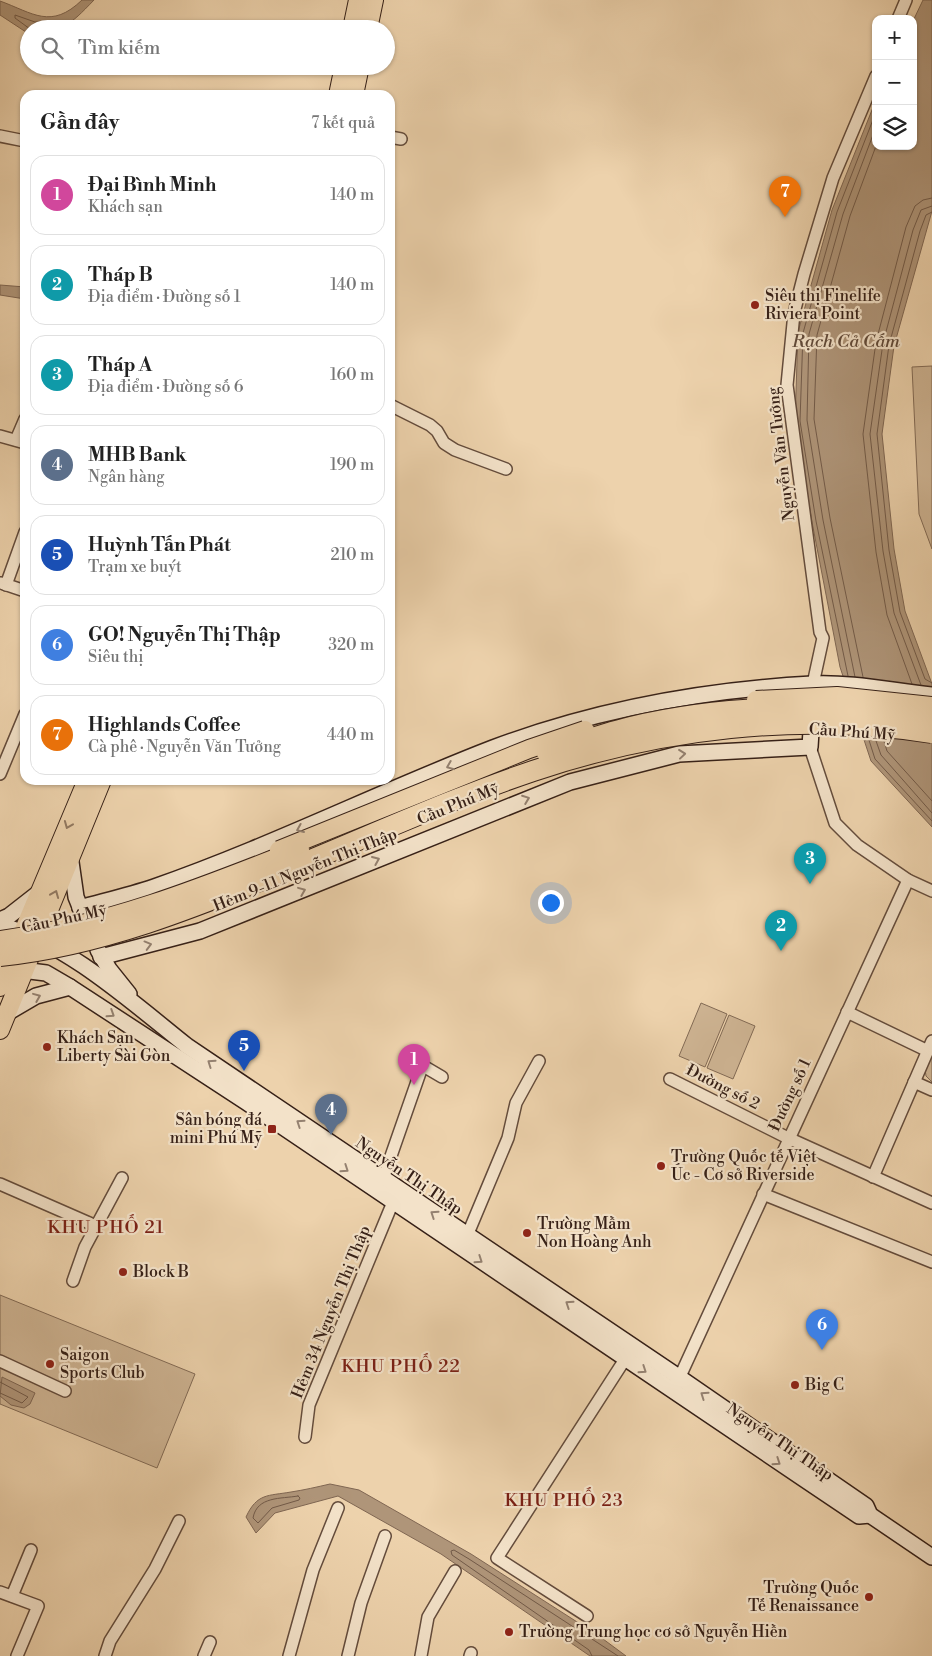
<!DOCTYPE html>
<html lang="vi">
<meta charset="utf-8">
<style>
:root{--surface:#fff;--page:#f6f6f6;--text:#222;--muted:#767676;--line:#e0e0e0;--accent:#0f766e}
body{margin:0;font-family:"Libre Bodoni",serif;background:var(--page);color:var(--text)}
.controls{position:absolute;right:15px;top:15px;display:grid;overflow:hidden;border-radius:10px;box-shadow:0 1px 4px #0004}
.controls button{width:45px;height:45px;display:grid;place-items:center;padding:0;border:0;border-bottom:1px solid var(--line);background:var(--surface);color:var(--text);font:25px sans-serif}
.you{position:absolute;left:550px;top:902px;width:18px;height:18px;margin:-12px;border:4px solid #fff;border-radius:50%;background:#1a73e8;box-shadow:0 0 0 8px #1a73e833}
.badge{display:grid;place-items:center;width:32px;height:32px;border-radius:50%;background:var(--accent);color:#fff;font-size:16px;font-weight:700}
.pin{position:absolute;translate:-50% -41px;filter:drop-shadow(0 1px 2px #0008)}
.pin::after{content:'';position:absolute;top:26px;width:18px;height:15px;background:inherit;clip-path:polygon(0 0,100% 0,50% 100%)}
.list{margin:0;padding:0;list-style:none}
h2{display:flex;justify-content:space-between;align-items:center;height:65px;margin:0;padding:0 20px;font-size:21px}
h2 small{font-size:16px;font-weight:400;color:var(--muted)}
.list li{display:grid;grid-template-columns:32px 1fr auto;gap:15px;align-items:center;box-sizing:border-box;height:80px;margin:0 10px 10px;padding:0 10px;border:1px solid var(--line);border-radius:15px}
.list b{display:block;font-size:19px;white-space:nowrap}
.list p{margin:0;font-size:16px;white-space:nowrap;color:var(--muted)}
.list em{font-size:16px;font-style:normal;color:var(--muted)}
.icon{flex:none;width:28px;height:28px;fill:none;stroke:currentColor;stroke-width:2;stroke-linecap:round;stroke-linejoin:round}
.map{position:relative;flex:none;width:932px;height:1656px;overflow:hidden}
.search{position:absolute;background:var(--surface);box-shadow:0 1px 4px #0004;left:20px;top:20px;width:375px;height:55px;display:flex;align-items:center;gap:12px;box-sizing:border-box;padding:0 18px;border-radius:28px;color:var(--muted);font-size:19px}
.panel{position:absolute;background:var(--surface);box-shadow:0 1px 4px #0004;left:20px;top:90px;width:375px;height:695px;border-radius:15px}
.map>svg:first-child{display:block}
.green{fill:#ceb493;stroke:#826a55}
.water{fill:#af9579;stroke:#7f6652}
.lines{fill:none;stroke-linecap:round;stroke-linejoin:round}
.shore{stroke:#725a48;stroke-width:1}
.street-casing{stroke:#644c3c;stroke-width:14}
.secondary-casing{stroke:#362017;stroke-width:18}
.primary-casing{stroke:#362017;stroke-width:20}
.street{stroke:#f3e2c9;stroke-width:11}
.secondary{stroke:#f3e2c9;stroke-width:15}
.primary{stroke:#edd2ac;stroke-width:18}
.primary-bridge-casing{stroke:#362017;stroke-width:20;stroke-linecap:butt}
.highway-bridge-casing{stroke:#362017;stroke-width:22;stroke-linecap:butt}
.primary-bridge{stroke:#edd2ac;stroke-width:18}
.highway-bridge{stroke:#edd2ac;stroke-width:20}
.oneway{stroke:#948170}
.oneway2{stroke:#927962}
.poi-dot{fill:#8f2418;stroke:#f3e2c9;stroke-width:2}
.labels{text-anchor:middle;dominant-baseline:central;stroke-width:4.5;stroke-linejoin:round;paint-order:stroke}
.poi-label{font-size:16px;fill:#362017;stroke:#f3e2c9;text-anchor:start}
.street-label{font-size:16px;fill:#362017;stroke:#f3e2c9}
.water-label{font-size:18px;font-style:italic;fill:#604939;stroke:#f3e2c9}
.neighbourhood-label{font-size:18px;letter-spacing:1px;fill:#7a1f14;stroke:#f3e2c9}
</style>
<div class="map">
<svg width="932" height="1656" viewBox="0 0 932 1656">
<rect width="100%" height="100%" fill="#edd2ac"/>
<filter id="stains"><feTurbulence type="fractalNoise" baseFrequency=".004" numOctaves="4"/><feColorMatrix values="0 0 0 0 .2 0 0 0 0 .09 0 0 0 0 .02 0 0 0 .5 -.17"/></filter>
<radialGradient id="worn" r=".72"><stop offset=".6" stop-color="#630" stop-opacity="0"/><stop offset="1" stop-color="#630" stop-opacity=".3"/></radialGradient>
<g class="green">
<path d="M932 366V549L919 514 912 367Z"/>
<path d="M701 1003 727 1014 705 1067 679 1056Z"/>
<path d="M729 1015 755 1026 733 1079 707 1068Z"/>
<path d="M932 1052V1082L926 1076 925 1069Z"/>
<path d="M0 1295 195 1374 157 1468 0 1404Z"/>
</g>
<g class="water">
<path d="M82 0H94C68 27 66 29 29 29V34L0 15V1C33 13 51 30 82 0Z"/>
<path d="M923 0H932V211L894 346 882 434 894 549 905 611 932 684V827L871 761 840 667 812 522 795 421 798 332 832 210 876 100V146H913V21Z"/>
<path d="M0 285 25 287V299L0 295Z"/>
<path d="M2 1377 35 1393 30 1404 24 1408 11 1405 0 1396Z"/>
<path d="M330 1484 359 1490 471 1554 599 1636 626 1656H590L441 1554 338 1496 275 1513 256 1533 246 1517C257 1493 268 1496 291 1492 304 1490 317 1487 330 1484Z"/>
</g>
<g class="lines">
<g class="shore">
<path d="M30 29 15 18V15L35 22 55 21 56 29"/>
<path d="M932 212 926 215 920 231 889 345 877 434 889 550 900 612 925 679 932 683"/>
<path d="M848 676 816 521 800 421 803 333 837 212 876 112"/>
<path d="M855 677 823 520 807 420 809 334 843 214 876 127"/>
<path d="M863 677 830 518 814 419 817 335 850 216 876 146"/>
<path d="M912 684 887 615 876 552 863 434 876 342 906 227 915 206 923 200 932 198"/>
<path d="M921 685 894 613 883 551 870 434 883 343 913 230 921 210 932 206"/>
<path d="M868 737 875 759 932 821"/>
<path d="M875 738 881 755 932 813"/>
<path d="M883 738 887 751 932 801"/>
<path d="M0 1382 28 1397 22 1403 0 1393"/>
<path d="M298 1496 300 1498 299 1500 272 1508 258 1523 253 1518C257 1496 281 1499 298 1496Z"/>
<path d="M592 1656 589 1650 452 1555 451 1551 454 1550 469 1559 618 1656"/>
</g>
<g class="street-casing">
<g id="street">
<path d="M898 19 906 0"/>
<path d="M0 136 25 141"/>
<path d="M390 137 401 139"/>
<path d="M390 405 430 425 437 431 444 443 455 450 506 469"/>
<path d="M0 436 25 443"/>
<path d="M16 440 25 419"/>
<path d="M1 583 25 591"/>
<path d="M6 585 25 532"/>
<path d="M813 684 823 638 820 632 787 385 794 313 804 274 833 178 876 76"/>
<path d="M810 747 835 823 857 845 908 880 932 891"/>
<path d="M0 774 25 714"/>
<path d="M847 1012 928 1051"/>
<path d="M670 1079 788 1138 932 1203"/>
<path d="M914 1082 932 1090"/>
<path d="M873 1177 932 1041"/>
<path d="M383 1179 421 1070 425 1067 442 1077"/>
<path d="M0 1184 96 1226"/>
<path d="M763 1194 932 1262"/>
<path d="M467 1236 508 1138 516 1103 539 1061"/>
<path d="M73 1281 85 1247 122 1178"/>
<path d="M0 1361 65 1391"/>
<path d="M677 1383 908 880"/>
<path d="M305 1437 309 1405 393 1202"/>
<path d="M0 1592 38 1606 17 1656"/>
<path d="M12 1596 31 1550"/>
<path d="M587 1616 497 1558 629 1353"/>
<path d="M105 1656 110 1641 155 1569 179 1521"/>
<path d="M204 1656 210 1642"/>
<path d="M289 1656 313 1570 338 1508"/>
<path d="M348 1656 361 1603 385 1536"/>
<path d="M421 1656 428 1617 455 1571"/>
<path d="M470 1656 471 1653"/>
</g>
</g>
<g class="secondary-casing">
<g id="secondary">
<path d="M70 855 76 897 84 917"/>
<path d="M80 908C105 901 130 895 154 887 269 847 379 792 493 748 594 710 704 690 812 684 851 682 893 691 932 695"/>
<path d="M0 920 9 916 41 891"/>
<path d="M0 926C60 937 139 1008 187 1046L680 1378 866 1506 870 1515 932 1557"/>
<path d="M98 950 109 969 129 994"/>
<path d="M101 957 200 931 570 782 679 754 810 747 812 715"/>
<path d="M14 969 46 973 70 987 246 1102 804 1479 859 1516 870 1515"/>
<path d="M7 1013 36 996 70 987"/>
</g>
</g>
<g class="primary-casing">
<g id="primary">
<path d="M352 29 358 0"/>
<path d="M368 29 374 0"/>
<path d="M338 95 344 66"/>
<path d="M354 95 360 66"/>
<path d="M0 987 87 780"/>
<path d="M0 1030 102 780"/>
</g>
</g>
<use href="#street" class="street"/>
<use href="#secondary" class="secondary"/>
<use href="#primary" class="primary"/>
<g class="primary-bridge-casing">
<g id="primary-bridge">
<path d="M756 700 837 696 932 706"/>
<path d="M279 850 529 749 585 730"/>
</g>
</g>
<g class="highway-bridge-casing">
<g id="highway-bridge">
<path d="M547 753C575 744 602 734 631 727 727 704 834 703 932 718"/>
<path d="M0 941C105 927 201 889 299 850"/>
<path d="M0 956C100 946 196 907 289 869 370 836 450 799 533 771 661 728 798 712 932 733"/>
</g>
</g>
<use href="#primary-bridge" class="primary-bridge"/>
<use href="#highway-bridge" class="highway-bridge"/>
</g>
<defs><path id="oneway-chevron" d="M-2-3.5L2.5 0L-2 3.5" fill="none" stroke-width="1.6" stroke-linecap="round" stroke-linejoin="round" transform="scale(1.25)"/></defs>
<g class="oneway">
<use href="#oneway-chevron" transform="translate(682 754) rotate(-6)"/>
<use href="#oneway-chevron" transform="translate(450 766) rotate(158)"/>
<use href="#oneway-chevron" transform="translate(526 799) rotate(-21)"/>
<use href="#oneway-chevron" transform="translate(300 829) rotate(157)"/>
<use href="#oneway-chevron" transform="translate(376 860) rotate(-23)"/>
<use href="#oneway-chevron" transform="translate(302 891) rotate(-22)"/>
<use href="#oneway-chevron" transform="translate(148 945) rotate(-15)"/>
<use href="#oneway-chevron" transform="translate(37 997) rotate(-22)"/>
<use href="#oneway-chevron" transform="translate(111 1014) rotate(33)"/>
<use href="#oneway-chevron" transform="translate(211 1063) rotate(-145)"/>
<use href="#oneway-chevron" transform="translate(300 1123) rotate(-146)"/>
<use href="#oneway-chevron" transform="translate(345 1169) rotate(34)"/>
<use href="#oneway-chevron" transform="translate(434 1214) rotate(-146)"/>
<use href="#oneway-chevron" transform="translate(479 1260) rotate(34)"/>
<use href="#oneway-chevron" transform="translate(569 1304) rotate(-146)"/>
<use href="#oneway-chevron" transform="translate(643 1370) rotate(34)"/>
<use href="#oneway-chevron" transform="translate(704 1395) rotate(-145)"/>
<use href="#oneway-chevron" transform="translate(777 1462) rotate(34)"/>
</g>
<g class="oneway2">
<use href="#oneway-chevron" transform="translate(68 825) rotate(112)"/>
<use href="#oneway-chevron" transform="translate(55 894) rotate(-68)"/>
</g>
<g class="poi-dot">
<circle cx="755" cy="305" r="5"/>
<circle cx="47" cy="1047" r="5"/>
<rect x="267" y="1124" width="10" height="10" rx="2.5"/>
<circle cx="661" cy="1166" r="5"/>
<circle cx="527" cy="1233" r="5"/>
<circle cx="123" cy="1272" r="5"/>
<circle cx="50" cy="1364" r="5"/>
<circle cx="795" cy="1385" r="5"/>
<circle cx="869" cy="1597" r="5"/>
<circle cx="509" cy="1632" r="5"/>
</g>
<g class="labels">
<g class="poi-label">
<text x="765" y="296">Siêu thị Finelife<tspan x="765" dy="18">Riviera Point</tspan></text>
<text x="57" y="1038">Khách Sạn<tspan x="57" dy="18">Liberty Sài Gòn</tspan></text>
<text x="262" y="1120" text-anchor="end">Sân bóng đá<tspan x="262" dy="18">mini Phú Mỹ</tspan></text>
<text x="671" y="1157">Trường Quốc tế Việt<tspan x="671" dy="18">Úc - Cơ sở Riverside</tspan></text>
<text x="537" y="1224">Trường Mầm<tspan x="537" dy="18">Non Hoàng Anh</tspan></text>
<text x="133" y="1272">Block B</text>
<text x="60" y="1355">Saigon<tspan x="60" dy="18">Sports Club</tspan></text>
<text x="805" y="1385">Big C</text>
<text x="859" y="1588" text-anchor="end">Trường Quốc<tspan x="859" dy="18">Tế Renaissance</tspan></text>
<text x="519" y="1632">Trường Trung học cơ sở Nguyễn Hiền</text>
</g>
<g class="street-label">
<text transform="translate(781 454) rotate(-97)">Nguyễn Văn Tưởng</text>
<text transform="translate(852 732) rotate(4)">Cầu Phú Mỹ</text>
<text transform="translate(458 804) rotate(-22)">Cầu Phú Mỹ</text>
<text transform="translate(305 870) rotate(-22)">Hẻm 9-11 Nguyễn Thị Thập</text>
<text transform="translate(64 919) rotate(-12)">Cầu Phú Mỹ</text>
<text transform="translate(723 1087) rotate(27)">Đường số 2</text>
<text transform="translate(790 1095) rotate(-65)">Đường số 1</text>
<text transform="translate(409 1176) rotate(34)">Nguyễn Thị Thập</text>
<text transform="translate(331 1312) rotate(-68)">Hẻm 34 Nguyễn Thị Thập</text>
<text transform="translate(780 1442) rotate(34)">Nguyễn Thị Thập</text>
</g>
<g class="water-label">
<text x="846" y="341">Rạch Cả Cấm</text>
</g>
<g class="neighbourhood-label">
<text x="106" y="1227">KHU PHỐ 21</text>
<text x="401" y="1366">KHU PHỐ 22</text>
<text x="564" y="1500">KHU PHỐ 23</text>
</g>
</g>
<rect width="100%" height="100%" filter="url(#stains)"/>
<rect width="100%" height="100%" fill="url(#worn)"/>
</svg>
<div class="controls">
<button>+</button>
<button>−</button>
<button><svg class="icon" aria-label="layers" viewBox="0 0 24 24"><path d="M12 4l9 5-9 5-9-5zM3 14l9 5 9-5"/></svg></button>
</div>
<div class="you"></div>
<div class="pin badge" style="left:414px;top:1085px;background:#d1479c">1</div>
<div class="pin badge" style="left:781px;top:951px;background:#0f9aa8">2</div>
<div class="pin badge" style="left:810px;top:884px;background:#0f9aa8">3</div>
<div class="pin badge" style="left:331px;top:1135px;background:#5c6f8a">4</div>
<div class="pin badge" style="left:244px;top:1071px;background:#1a4fb4">5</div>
<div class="pin badge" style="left:822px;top:1350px;background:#3f7fe0">6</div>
<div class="pin badge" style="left:785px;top:217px;background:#e8710a">7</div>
<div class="search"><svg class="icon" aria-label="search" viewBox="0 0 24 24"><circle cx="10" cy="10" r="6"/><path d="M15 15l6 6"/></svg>Tìm kiếm</div>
<section class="panel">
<h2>Gần đây<small>7 kết quả</small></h2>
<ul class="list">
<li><span class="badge" style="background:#d1479c">1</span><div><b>Đại Bình Minh</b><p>Khách sạn</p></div><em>140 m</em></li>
<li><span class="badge" style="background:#0f9aa8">2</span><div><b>Tháp B</b><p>Địa điểm · Đường số 1</p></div><em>140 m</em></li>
<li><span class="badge" style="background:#0f9aa8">3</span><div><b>Tháp A</b><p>Địa điểm · Đường số 6</p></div><em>160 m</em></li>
<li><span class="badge" style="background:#5c6f8a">4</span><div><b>MHB Bank</b><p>Ngân hàng</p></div><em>190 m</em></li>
<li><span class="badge" style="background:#1a4fb4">5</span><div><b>Huỳnh Tấn Phát</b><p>Trạm xe buýt</p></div><em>210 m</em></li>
<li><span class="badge" style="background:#3f7fe0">6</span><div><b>GO! Nguyễn Thị Thập</b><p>Siêu thị</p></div><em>320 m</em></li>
<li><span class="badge" style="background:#e8710a">7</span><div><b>Highlands Coffee</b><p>Cà phê · Nguyễn Văn Tưởng</p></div><em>440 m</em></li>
</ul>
</section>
</div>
